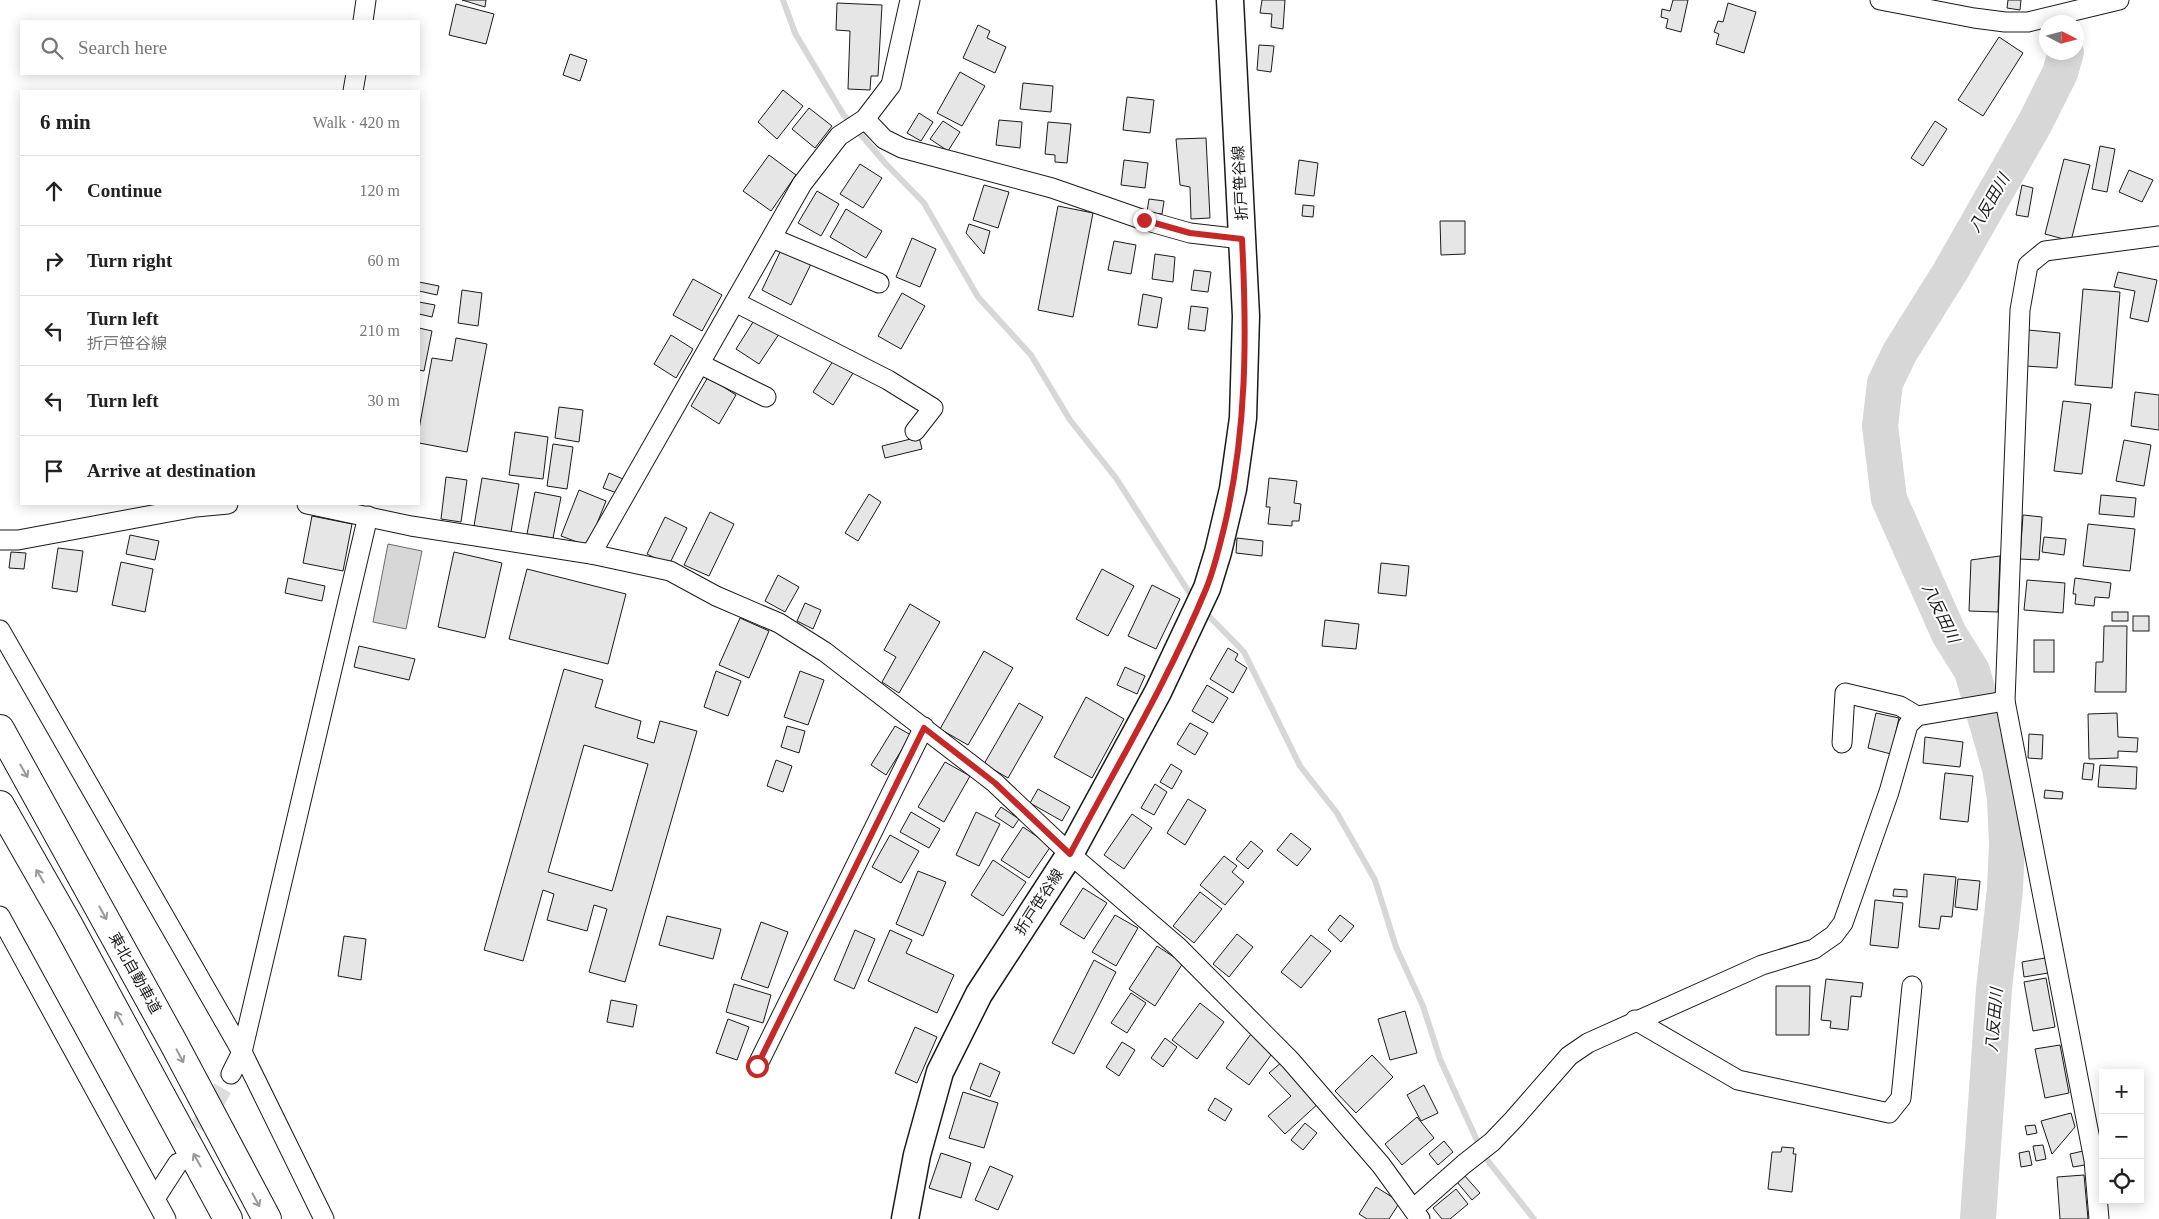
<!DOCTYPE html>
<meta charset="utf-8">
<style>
:root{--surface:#fff;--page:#f2f2f2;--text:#222;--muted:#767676;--line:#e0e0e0}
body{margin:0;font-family:"Times New Roman","Noto Sans JP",serif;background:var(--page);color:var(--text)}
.controls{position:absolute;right:15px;bottom:15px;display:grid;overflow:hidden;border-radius:0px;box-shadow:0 2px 12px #0003}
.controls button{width:45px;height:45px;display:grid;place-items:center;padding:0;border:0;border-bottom:1px solid var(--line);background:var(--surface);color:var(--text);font:25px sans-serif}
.compass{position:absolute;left:2039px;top:15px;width:45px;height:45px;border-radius:50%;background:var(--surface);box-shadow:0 2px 12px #0003;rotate:96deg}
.stop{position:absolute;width:15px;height:15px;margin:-11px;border:4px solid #c62828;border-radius:50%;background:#fff}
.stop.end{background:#c62828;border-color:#fff;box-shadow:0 1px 5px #0008}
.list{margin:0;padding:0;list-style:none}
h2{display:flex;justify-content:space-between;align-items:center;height:65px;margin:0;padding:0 20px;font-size:21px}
h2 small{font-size:16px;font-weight:400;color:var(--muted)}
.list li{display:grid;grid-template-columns:32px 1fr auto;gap:15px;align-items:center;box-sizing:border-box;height:70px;padding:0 20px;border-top:1px solid var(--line)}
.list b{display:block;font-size:19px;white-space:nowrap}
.list p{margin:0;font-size:16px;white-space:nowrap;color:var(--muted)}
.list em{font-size:16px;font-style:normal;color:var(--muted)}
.icon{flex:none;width:28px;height:28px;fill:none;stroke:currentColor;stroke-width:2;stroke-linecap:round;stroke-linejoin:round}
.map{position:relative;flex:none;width:2159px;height:1219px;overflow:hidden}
.search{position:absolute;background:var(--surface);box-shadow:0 2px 12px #0003;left:20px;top:20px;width:400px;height:55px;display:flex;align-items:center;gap:12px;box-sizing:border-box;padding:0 18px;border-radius:0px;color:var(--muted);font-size:19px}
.panel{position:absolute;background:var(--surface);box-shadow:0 2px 12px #0003;left:20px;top:90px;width:400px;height:415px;border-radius:0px}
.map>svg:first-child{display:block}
.water{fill:#d7d7d7;stroke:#6a6a6a}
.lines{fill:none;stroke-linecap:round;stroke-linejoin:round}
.stream{stroke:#d7d7d7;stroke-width:6}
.river{stroke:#d7d7d7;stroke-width:36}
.building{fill:#e6e6e6;stroke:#1a1a1a;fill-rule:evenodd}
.street-tunnel{stroke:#ddd;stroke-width:19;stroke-dasharray:19 9;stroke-linecap:butt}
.street-casing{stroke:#1a1a1a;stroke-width:21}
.secondary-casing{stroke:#1a1a1a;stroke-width:29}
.highway-casing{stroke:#1a1a1a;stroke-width:30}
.street{stroke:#fff;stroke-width:19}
.secondary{stroke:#fff;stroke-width:26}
.highway{stroke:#fff;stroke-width:28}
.oneway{stroke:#989898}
.route{stroke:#c62828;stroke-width:6}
.labels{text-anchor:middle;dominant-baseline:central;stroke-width:4;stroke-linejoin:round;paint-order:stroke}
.street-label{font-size:15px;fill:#1a1a1a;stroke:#fff}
.water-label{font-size:16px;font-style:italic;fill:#1a1a1a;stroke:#fff}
</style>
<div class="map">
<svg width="2159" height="1219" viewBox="0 0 2159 1219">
<rect width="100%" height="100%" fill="#fff"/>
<path class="water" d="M388 544 422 551 406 629 373 622Z"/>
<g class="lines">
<g class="stream">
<path d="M783 0 795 33 843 114 886 164 924 203 978 297 1031 355 1070 420 1116 478 1194 600"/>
<path d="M1204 611 1244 652 1300 766 1337 813 1375 880 1396 947 1423 1006 1440 1059 1484 1156 1534 1219"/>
</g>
<path class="river" d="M1978 1219 1994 989 2005 889 2007 844 2005 799 2000 768 1972 671 1949 634 1889 499 1880 426 1885 383 1900 352 1950 272 2035 123 2060 73 2066 52"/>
</g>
<g class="building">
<path d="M462 0H486L485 7Z"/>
<path d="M1262 0H1285L1283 29 1271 27 1272 14 1260 13Z"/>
<path d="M1673 0H1688L1681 32 1666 28 1668 19 1661 17 1662 9 1670 11Z"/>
<path d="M2008 0H2021L2020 10 2007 8Z"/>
<path d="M837 3 882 5 878 76H871L870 90 848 89 850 31 836 30Z"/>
<path d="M1728 3 1756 12 1744 53 1716 44 1719 34 1714 32 1718 21 1723 22Z"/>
<path d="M456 4 494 14 486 44 449 35Z"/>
<path d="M978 25 990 31 987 38 1006 47 995 73 963 58Z"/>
<path d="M1999 37 2023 53 1983 116 1958 100Z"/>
<path d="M1259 45 1274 46 1271 72 1257 70Z"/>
<path d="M570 54 587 60 580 81 563 75Z"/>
<path d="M960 72 985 86 962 126 937 113Z"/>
<path d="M1023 83 1053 86 1051 112 1020 109Z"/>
<path d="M783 90 803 106 777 139 758 122Z"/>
<path d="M1127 97 1154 100 1150 133 1123 130Z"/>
<path d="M809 108 832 126 815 148 792 129Z"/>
<path d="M919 113 933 122 921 141 907 133Z"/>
<path d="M999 120 1022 122 1020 148 996 145Z"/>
<path d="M943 121 960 132 948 151 930 139Z"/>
<path d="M1935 121 1947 129 1923 166 1911 158Z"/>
<path d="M1048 122 1071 124 1067 163 1055 162V155L1045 154Z"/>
<path d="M1206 138 1210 218 1191 219 1190 187 1180 185 1176 139Z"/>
<path d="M2100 146 2115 149 2107 192 2092 189Z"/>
<path d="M769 155 796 175 771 211 743 191Z"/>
<path d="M2064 159 2090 165 2071 241 2045 234Z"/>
<path d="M1124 160 1148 163 1145 188 1121 185Z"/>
<path d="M1299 160 1318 163 1314 196 1295 194Z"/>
<path d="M860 164 882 178 863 208 840 194Z"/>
<path d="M2129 170 2153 180 2142 202 2119 192Z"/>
<path d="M984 185 1009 192 998 228 973 220Z"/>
<path d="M2022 185 2033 188 2028 217 2016 215Z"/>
<path d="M817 191 839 204 821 236 798 223Z"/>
<path d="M1149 199 1164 201 1162 214 1147 212Z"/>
<path d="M1303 205 1314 206 1313 217 1302 216Z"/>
<path d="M1058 206 1093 213 1073 317 1038 310Z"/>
<path d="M846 209 882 231 866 258 830 237Z"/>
<path d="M1440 221H1465V254L1441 255Z"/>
<path d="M969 224 990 231 984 254 966 233Z"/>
<path d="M912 238 936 249 920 287 896 277Z"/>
<path d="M1114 241 1136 245 1131 274 1108 270Z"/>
<path d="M781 250 811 264 791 305 762 290Z"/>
<path d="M1155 254 1175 257 1173 282 1152 279Z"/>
<path d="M1194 270 1211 272 1208 292 1191 290Z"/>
<path d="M2118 272 2157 280 2148 322 2130 318 2135 291 2114 287Z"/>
<path d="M693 279 722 295 702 331 673 315Z"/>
<path d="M419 282 439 286 437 295 419 291Z"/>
<path d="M2083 289 2120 292 2112 388 2075 385Z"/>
<path d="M462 290 482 293 478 326 458 323Z"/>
<path d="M902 293 925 306 901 349 878 336Z"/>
<path d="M1143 294 1162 298 1157 328 1138 325Z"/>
<path d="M419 302 435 305 432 317 419 314Z"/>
<path d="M1191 306 1208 308 1205 331 1188 329Z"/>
<path d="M755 319 779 334 759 364 736 349Z"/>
<path d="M419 328 432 331 424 371 419 370Z"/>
<path d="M2028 330 2060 333 2057 368 2025 366Z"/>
<path d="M671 335 693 349 676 378 654 364Z"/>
<path d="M456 338 487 344 467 452 419 443V429L432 358 452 361Z"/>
<path d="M833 361 853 373 833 405 813 392Z"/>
<path d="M708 377 736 395 719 424 691 406Z"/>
<path d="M2135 392 2159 395V430L2131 426Z"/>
<path d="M2063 401 2091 404 2082 474 2054 471Z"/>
<path d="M559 407 583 410 579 442 555 438Z"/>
<path d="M515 432 548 437 543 479 509 475Z"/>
<path d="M919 437 922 449 885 458 882 446Z"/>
<path d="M2124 440 2151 445 2144 486 2116 481Z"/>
<path d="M553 444 573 447 567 489 547 486Z"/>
<path d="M609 473 623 479 617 493 603 488Z"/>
<path d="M446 477 467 480 461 522 441 519Z"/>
<path d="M482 478 519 484 511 532 474 526Z"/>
<path d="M1269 478 1297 481 1294 503 1301 504 1299 521H1292V526L1268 524 1270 507H1266Z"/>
<path d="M579 490 606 501 588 546 561 536Z"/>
<path d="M535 492 561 497 553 538 527 534Z"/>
<path d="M869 494 881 502 858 541 845 533Z"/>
<path d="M2101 495 2136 498 2134 517 2099 514Z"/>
<path d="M710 512 734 524 709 576 684 565Z"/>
<path d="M2023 515 2042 517 2039 560 2020 559Z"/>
<path d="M312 516 352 524 343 571 303 563Z"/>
<path d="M665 517 687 528 669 565 647 554Z"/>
<path d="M2088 524 2135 529 2130 571 2083 566Z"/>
<path d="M130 535 159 541 155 560 126 554Z"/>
<path d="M2044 537 2066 539 2064 555 2042 552Z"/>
<path d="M1237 538 1263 541 1262 556 1236 553Z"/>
<path d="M58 548 83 551 77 592 52 588Z"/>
<path d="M11 552 26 553 24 569 9 568Z"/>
<path d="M454 552 502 563 485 638 438 627Z"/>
<path d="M2000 556 1998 612 1969 611 1971 560Z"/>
<path d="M121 562 153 569 145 612 112 605Z"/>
<path d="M1381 563 1409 566 1406 596 1378 593Z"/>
<path d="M527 569 626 594 608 664 509 639Z"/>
<path d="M1102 569 1134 586 1108 636 1076 619Z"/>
<path d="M778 575 799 587 785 612 765 601Z"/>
<path d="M288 578 325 586 322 601 285 593Z"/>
<path d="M2075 578 2111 583 2109 598 2095 597 2094 606 2075 604 2076 594H2073Z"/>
<path d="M2027 580 2065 583 2063 613 2024 610Z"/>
<path d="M1152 585 1180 599 1156 649 1128 636Z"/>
<path d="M805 603 821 610 813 629 797 621Z"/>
<path d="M910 604 940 622 899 693 882 682 896 657 884 650Z"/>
<rect x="2112" y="612" width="16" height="9"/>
<rect x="2133" y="616" width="16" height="15"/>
<path d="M740 618 769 631 749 678 719 665Z"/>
<path d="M1325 620 1359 624 1356 649 1322 646Z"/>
<path d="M2104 626H2127L2126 692H2095L2096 662H2103Z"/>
<rect x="2034" y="640" width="20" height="32"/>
<path d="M359 646 415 659 409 680 354 667Z"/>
<path d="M1228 648 1238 654 1235 660 1247 668 1233 693 1210 679Z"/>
<path d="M984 651 1013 668 968 745 940 729Z"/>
<path d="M1125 667 1145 676 1137 694 1117 685Z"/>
<path d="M564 669 603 680 595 707 641 721 637 738 654 743 660 721 697 731 625 982 589 972 607 909 594 905 587 931 547 920 554 894 543 890 523 961 484 950ZM584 745 648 764 612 891 548 872Z"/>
<path d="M716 671 741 681 728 716 704 707Z"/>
<path d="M800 671 824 680 808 725 784 717Z"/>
<path d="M1207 685 1228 698 1213 723 1192 711Z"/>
<path d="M1086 697 1124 719 1092 778 1054 757Z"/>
<path d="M1019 703 1043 717 1008 778 984 764Z"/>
<path d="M1876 713 1899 718 1891 754 1868 748Z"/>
<path d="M2117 713 2118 737 2138 738 2137 752 2118 751V758L2089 759 2088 714Z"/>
<path d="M1190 723 1208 733 1195 755 1177 744Z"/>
<path d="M787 726 805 731 799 753 781 747Z"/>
<path d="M895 726 911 735 886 775 871 765Z"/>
<path d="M2029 734 2043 735 2042 759 2028 758Z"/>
<path d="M1925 737 1963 742 1960 767 1923 763Z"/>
<path d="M776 760 792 766 783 792 767 786Z"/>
<path d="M945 762 970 776 944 822 918 807Z"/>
<path d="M2084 763 2094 764 2092 780 2082 779Z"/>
<path d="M1171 764 1182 771 1172 789 1160 782Z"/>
<path d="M2100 765 2137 767 2136 789 2098 787Z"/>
<path d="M1945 773 1973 776 1968 822 1940 819Z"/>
<path d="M1155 784 1167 792 1154 815 1141 808Z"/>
<path d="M1038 789 1070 807 1062 821 1030 803Z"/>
<path d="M2045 790 2063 792 2062 799 2044 798Z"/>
<path d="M1188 799 1206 810 1185 845 1167 833Z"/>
<path d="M1001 807 1019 819 1013 828 995 816Z"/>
<path d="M911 812 940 829 929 848 900 832Z"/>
<path d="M976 812 1000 824 979 866 956 855Z"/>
<path d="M1132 814 1152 828 1124 869 1104 855Z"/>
<path d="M1023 827 1051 846 1029 878 1001 860Z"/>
<path d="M1291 833 1311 849 1297 866 1277 850Z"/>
<path d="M890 835 919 851 901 883 872 867Z"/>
<path d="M1251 841 1263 851 1248 869 1236 859Z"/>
<path d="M1224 856 1237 866 1232 872 1244 882 1225 905 1200 885Z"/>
<path d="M993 860 1026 882 1003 916 971 895Z"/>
<path d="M918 871 946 882 923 936 896 924Z"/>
<path d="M1924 874 1956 877 1952 917 1941 916 1939 929 1919 927Z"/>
<path d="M1958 879 1980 881 1977 910 1955 907Z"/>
<path d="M1083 888 1107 903 1084 939 1060 924Z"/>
<path d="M1894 889 1907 890V897L1893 896Z"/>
<path d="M1200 892 1222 909 1194 943 1173 926Z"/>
<path d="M1875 900 1903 903 1898 948 1870 945Z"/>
<path d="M1115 915 1138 928 1116 966 1092 952Z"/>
<path d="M1340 915 1354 926 1341 942 1328 930Z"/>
<path d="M667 916 721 929 713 959 659 945Z"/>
<path d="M761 922 788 932 768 988 741 979Z"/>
<path d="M855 930 875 939 854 989 834 980Z"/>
<path d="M890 930 912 940 906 953 954 975 937 1013 868 981Z"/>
<path d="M1237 934 1253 947 1229 977 1213 964Z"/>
<path d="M1311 935 1331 951 1301 988 1281 972Z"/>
<path d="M344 936 366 939 361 980 338 976Z"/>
<path d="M1157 946 1183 963 1155 1006 1129 989Z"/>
<path d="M2045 958 2048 973 2024 977 2022 962Z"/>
<path d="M1094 960 1116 972 1074 1054 1052 1043Z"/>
<path d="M2046 978 2055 1027 2033 1031 2024 982Z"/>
<path d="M1826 979 1863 983 1861 997 1851 996 1848 1030 1830 1028 1831 1021 1821 1020Z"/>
<path d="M734 984 771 995 763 1023 726 1012Z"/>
<path d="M1776 986H1810L1809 1035H1776Z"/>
<path d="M1131 993 1146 1003 1127 1033 1111 1023Z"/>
<path d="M611 1000 637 1005 633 1027 607 1022Z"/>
<path d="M1200 1003 1224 1022 1197 1059 1172 1040Z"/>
<path d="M1405 1011 1417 1053 1390 1060 1378 1019Z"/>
<path d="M728 1019 749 1027 737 1060 716 1053Z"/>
<path d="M915 1027 937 1037 917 1083 895 1073Z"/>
<path d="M1251 1034 1274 1051 1249 1085 1226 1068Z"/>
<path d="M1165 1038 1177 1047 1163 1067 1151 1058Z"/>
<path d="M1122 1042 1135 1050 1119 1076 1106 1067Z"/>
<path d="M2060 1045 2069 1093 2045 1098 2035 1049Z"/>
<path d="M1372 1055 1393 1077 1356 1113 1335 1091Z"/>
<path d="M1283 1061 1320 1102 1285 1134 1268 1116 1291 1096 1269 1073Z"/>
<path d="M980 1063 1000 1072 990 1097 970 1089Z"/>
<path d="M1424 1085 1438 1113 1421 1121 1407 1095Z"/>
<path d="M963 1092 998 1103 984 1148 949 1138Z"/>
<path d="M1215 1098 1232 1109 1225 1121 1208 1110Z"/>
<path d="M2071 1113 2075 1127 2052 1154 2041 1121Z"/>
<path d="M1417 1117 1434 1138 1402 1165 1385 1144Z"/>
<path d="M1305 1123 1317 1133 1303 1150 1291 1140Z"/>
<path d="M2035 1125 2037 1133 2027 1135 2025 1126Z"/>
<path d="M1444 1141 1453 1152 1438 1165 1429 1154Z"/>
<path d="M2043 1145 2046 1159 2036 1161 2033 1146Z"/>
<path d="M1782 1147 1794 1148 1793 1154H1796L1792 1192 1768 1189 1772 1152H1781Z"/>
<path d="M2029 1151 2032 1165 2021 1167 2019 1153Z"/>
<path d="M2083 1151 2085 1165 2073 1167 2070 1154Z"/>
<path d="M941 1153 971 1163 961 1198 929 1188Z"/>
<path d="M990 1166 1013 1176 998 1210 975 1200Z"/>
<path d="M1464 1175 1480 1193 1472 1200 1457 1182Z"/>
<path d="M2084 1175 2088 1219H2060L2057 1177Z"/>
<path d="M1376 1187 1400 1202 1389 1219H1367L1359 1214Z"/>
<path d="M1456 1189 1468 1204 1450 1219H1442L1433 1208Z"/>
</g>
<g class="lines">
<path class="street-tunnel" d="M185 1153 231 1074"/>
<g class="street-casing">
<g id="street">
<path d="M1880 0 1974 18 2005 22H2028L2119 0"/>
<path d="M363 21 366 0"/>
<path d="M353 91 356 74"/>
<path d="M865 119 884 139 902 148 1052 188 1144 220 1190 233 1242 239"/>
<path d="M772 238 879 283"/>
<path d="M735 302 888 380 933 408 915 431"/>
<path d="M700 364 766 397"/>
<path d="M307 504 411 526 591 554 670 571 716 596 779 623 825 652 995 783 1070 854 1178 947 1290 1060 1381 1165 1420 1219"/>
<path d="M0 540H18L196 507 228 504"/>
<path d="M591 554 802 184 839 136 865 119 891 85 910 0"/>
<path d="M0 630 242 1052 324 1219"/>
<path d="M1842 743 1845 693 1900 706 1917 716"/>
<path d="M0 916 166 1219"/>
<path d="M1635 1020 1738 1080 1889 1113 1901 1098 1912 986"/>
<path d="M757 1066 924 727"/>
<path d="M231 1074 242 1052 368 516"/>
<path d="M156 1197 178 1163"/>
<path d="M1413 1209 1464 1164 1492 1142 1514 1119 1569 1056 1588 1043 1762 965 1814 949 1834 935 1843 923 1889 792 1908 725 1917 716 2005 701"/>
<path d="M2099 1219 2094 1160 2005 701 2020 310 2028 265 2045 251 2159 236"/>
</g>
</g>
<g class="secondary-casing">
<path id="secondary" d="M905 1219 917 1155 940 1072 979 994 1070 854 1158 692 1207 588 1218 552 1233 489 1243 418 1246 316 1230 0"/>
</g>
<g class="highway-casing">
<g id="highway">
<path d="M0 729 173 1042 267 1219"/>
<path d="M0 805 68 924 228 1219"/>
</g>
</g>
<use href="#street" class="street"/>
<use href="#secondary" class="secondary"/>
<use href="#highway" class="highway"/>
</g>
<defs><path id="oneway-shaft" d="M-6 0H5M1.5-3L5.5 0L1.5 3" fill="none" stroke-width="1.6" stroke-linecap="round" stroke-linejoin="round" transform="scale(1.25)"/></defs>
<g class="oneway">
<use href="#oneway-shaft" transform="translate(24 771) rotate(60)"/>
<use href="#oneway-shaft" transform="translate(40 876) rotate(-120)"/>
<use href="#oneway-shaft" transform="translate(103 913) rotate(61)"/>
<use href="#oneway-shaft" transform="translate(119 1018) rotate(-119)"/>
<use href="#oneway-shaft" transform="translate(180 1056) rotate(62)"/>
<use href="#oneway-shaft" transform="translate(197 1160) rotate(-119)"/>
<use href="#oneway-shaft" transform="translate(256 1200) rotate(62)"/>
</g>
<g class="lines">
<path class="route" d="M757 1066 924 728 995 783 1070 854C1116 767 1168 681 1206 589 1214 570 1219 548 1224 528 1247 432 1247 336 1242 239L1190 233 1144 220"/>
</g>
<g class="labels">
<g class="street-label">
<text transform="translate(1240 183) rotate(-93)">折戸笹谷線</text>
<text transform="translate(1039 902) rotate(-57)">折戸笹谷線</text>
<text transform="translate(135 973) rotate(61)">東北自動車道</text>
</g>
<g class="water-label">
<text transform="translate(1989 203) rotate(-60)">八反田川</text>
<text transform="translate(1941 613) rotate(64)">八反田川</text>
<text transform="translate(1994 1020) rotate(-85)">八反田川</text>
</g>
</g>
</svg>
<div class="controls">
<button>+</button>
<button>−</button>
<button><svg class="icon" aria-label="locate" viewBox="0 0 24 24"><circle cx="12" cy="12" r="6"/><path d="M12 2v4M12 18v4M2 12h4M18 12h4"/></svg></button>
</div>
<svg class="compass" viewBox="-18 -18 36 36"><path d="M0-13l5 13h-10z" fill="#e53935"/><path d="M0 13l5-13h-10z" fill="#767676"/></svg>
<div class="stop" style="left:757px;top:1066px"></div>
<div class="stop end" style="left:1144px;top:220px"></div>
<div class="search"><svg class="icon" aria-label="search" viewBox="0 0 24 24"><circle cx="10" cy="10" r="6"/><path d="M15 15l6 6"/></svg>Search here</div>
<section class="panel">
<h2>6 min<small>Walk · 420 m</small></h2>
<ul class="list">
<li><svg class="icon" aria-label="ahead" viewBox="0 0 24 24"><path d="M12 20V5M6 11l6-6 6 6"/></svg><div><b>Continue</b></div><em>120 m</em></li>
<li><svg class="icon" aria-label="right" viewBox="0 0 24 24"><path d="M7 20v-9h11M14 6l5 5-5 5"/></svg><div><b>Turn right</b></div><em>60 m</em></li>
<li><svg class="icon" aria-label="left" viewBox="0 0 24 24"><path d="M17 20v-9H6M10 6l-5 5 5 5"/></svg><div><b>Turn left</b><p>折戸笹谷線</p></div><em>210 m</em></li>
<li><svg class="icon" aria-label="left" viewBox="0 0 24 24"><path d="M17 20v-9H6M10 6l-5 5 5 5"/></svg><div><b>Turn left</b></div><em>30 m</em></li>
<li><svg class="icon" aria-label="arrive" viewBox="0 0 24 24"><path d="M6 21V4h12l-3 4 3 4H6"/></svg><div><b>Arrive at destination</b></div></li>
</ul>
</section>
</div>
